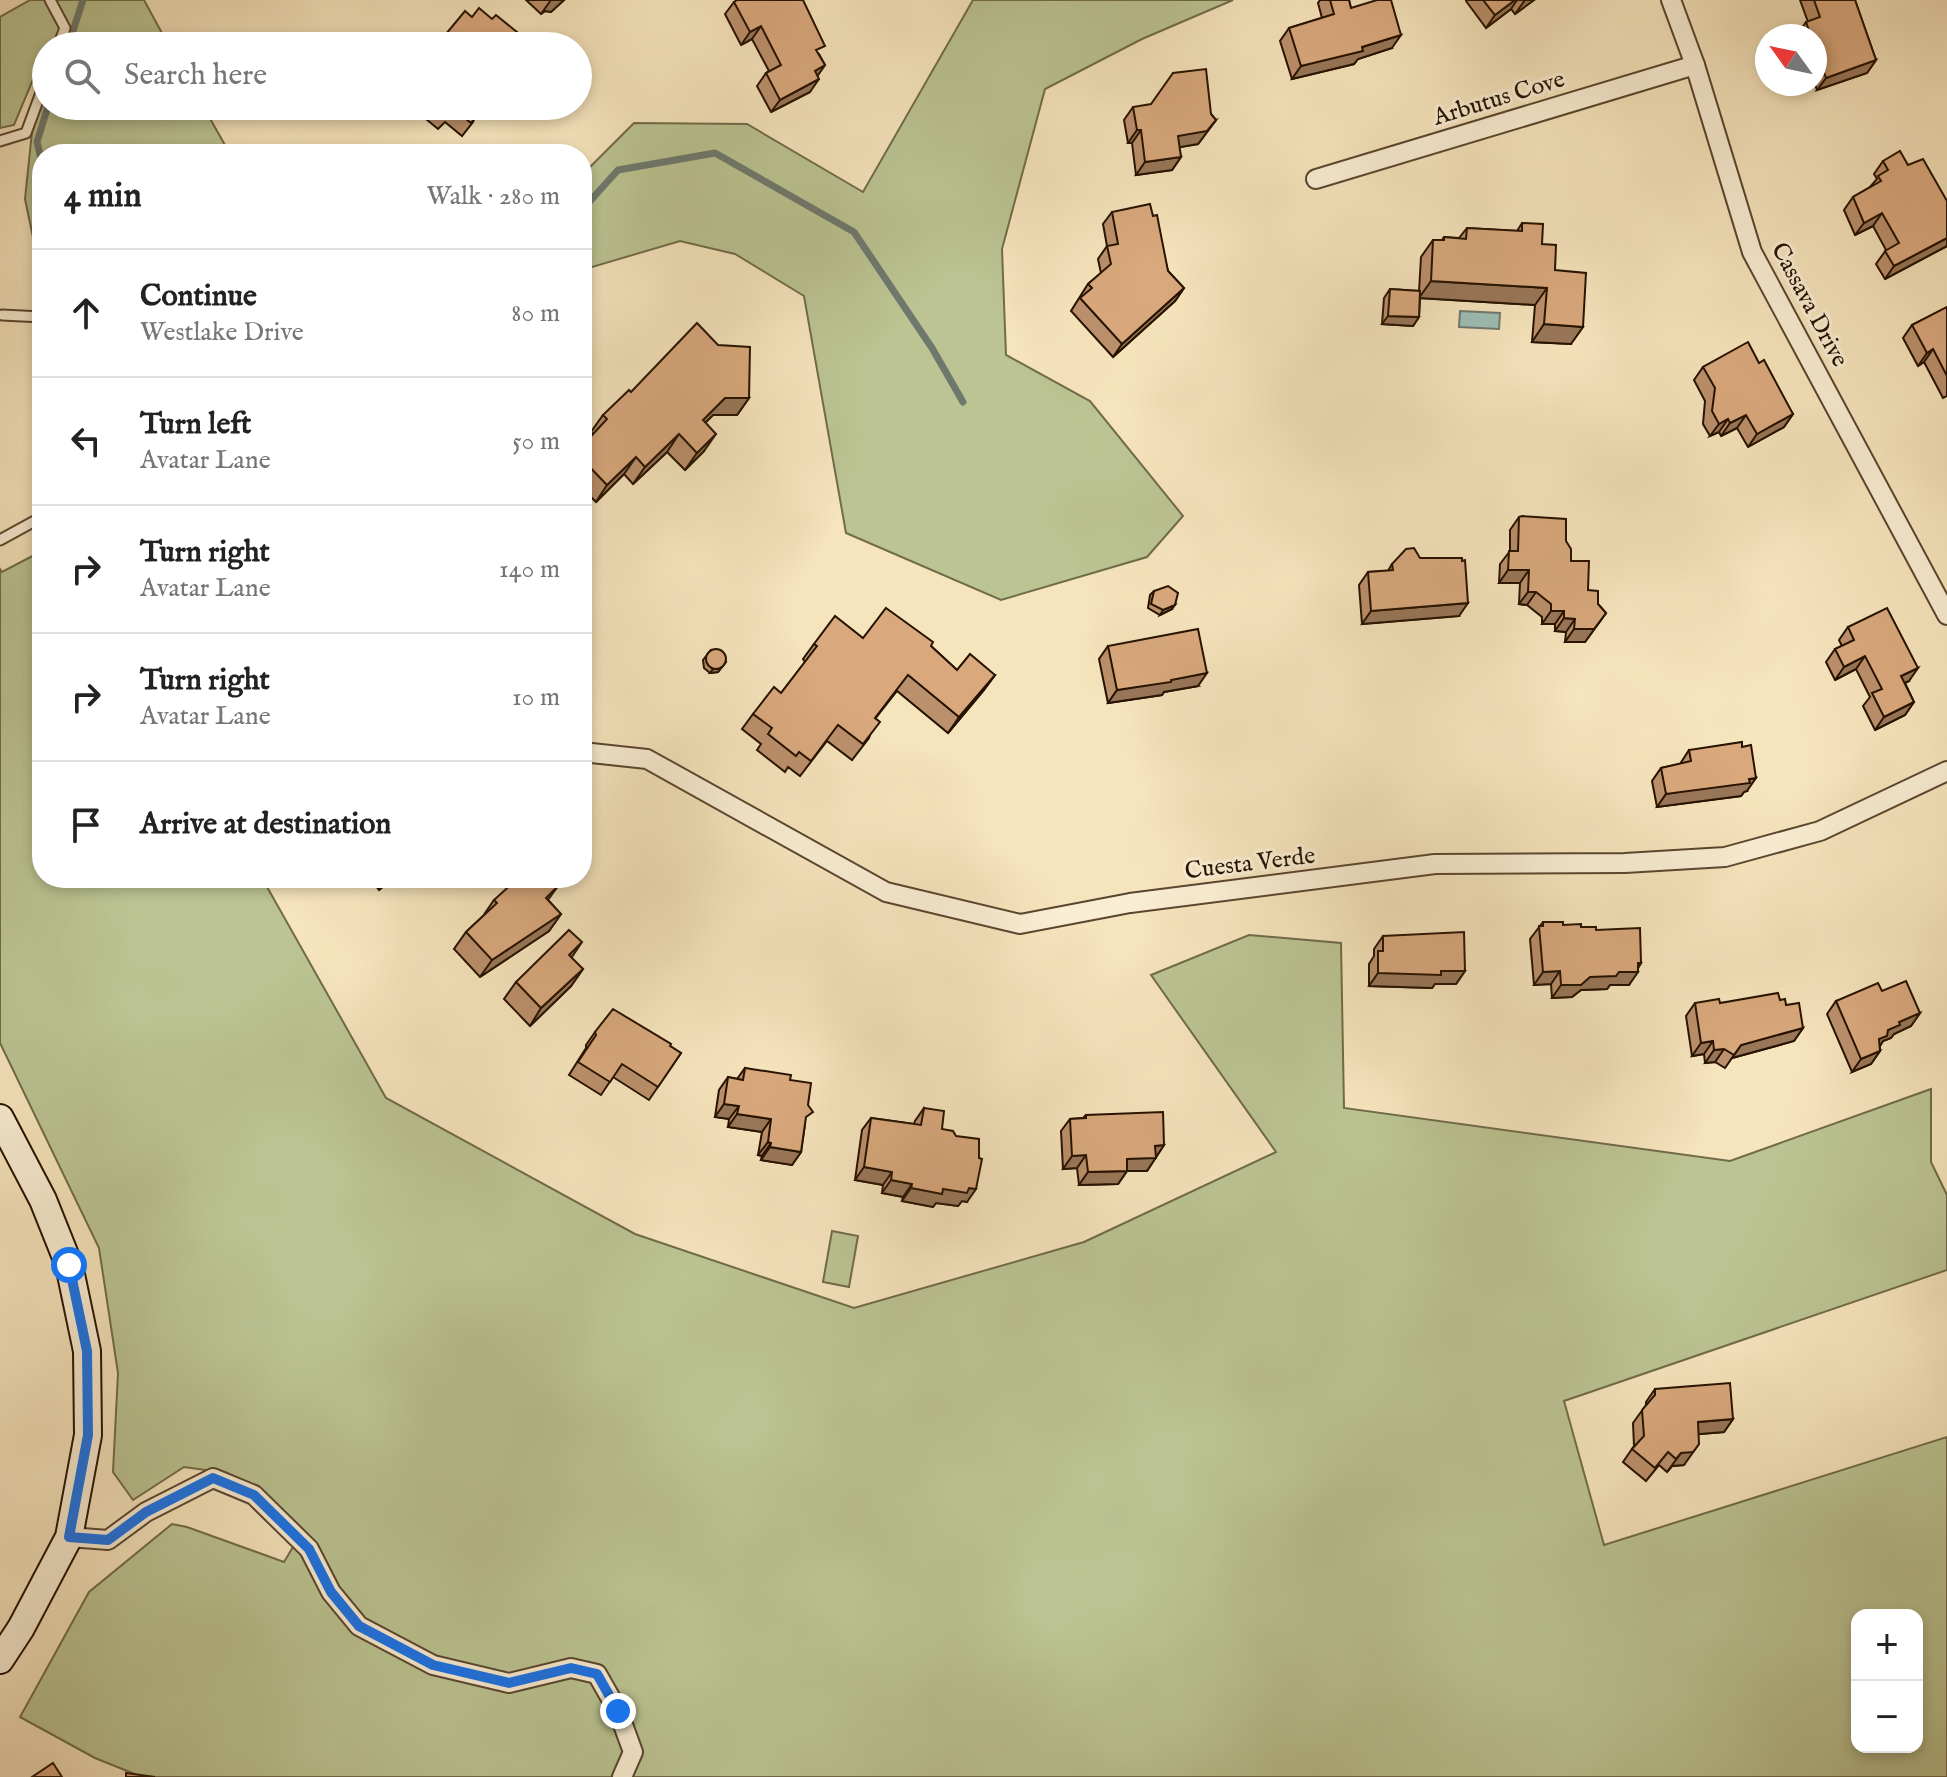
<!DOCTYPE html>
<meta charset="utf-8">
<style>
:root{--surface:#fff;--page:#f2f2f2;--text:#222;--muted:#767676;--line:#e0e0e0}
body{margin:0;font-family:"IM FELL English",serif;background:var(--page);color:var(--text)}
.controls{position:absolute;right:24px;bottom:24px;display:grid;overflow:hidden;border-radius:16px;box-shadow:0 4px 12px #0003}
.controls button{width:72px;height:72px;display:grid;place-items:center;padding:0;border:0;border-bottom:2px solid var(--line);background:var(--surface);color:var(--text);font:40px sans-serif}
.compass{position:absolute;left:1755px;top:24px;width:72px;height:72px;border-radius:50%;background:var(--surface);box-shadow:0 4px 12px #0003;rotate:303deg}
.stop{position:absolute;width:24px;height:24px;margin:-18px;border:6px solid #1a73e8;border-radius:50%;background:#fff}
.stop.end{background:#1a73e8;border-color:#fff;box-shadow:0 2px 8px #0008}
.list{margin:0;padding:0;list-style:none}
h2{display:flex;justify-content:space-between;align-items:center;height:104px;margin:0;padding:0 32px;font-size:34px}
h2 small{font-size:26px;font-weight:400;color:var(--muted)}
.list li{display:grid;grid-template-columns:52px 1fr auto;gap:24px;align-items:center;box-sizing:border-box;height:128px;padding:0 32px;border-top:2px solid var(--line)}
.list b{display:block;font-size:30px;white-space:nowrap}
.list p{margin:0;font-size:26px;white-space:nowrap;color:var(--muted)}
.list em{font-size:26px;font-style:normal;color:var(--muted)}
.icon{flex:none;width:44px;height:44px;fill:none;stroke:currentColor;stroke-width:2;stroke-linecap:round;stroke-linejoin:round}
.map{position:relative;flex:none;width:1947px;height:1777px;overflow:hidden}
.search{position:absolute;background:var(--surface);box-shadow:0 4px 12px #0003;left:32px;top:32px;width:560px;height:88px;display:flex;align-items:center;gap:20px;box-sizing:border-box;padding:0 28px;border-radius:44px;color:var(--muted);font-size:30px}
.panel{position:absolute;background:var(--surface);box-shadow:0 4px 12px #0003;left:32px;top:144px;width:560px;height:744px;border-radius:32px}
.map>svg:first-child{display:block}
.green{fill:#bbc492;stroke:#706b49;stroke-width:2;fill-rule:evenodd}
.water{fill:#9ebeb7;stroke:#6e796e;stroke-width:2}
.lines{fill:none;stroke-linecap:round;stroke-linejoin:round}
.stream{stroke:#6e796e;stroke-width:7}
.lane-casing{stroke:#5a462f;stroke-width:13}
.street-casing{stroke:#5a462f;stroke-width:22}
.secondary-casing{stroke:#261200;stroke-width:30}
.lane{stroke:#f9edd3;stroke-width:9}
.street{stroke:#f9edd3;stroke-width:18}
.secondary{stroke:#f9edd3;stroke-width:26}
.wall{fill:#bb906c;stroke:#261200;stroke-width:2}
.shaded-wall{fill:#987658;stroke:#261200;stroke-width:2}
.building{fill:#d9a87d;stroke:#261200;stroke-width:2}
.route{stroke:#1a73e8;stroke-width:10}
.labels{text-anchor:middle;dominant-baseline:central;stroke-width:6;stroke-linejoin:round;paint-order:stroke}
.street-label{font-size:24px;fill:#261200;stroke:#f9edd3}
</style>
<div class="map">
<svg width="1947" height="1777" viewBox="0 0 1947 1777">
<rect width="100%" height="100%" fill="#f6e4bc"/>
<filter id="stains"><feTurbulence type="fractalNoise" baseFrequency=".0025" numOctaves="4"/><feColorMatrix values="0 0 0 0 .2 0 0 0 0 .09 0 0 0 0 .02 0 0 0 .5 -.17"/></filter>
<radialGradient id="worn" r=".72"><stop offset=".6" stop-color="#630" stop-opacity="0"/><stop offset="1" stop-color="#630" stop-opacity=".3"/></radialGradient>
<g class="green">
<path d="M30 0H144L169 46H46V106H203L230 154H42V269L39 266 25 199 39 65 14 125 0 128V17Z"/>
<path d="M973 0H1233L1142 39 1045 89 1002 249 1006 355 1090 401 1183 516 1147 557 1001 600 846 533 804 296 735 254 680 241 582 270V175L634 123 747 124 863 192Z"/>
<path d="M42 551V878H262L386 1098 635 1234 854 1308 1084 1242 1276 1152 1151 975 1249 935 1341 943 1344 1108 1730 1161 1931 1089V1162L1947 1195V1270L1564 1401 1604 1545 1947 1437V1777H142L95 1758 20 1717 89 1592 172 1524 187 1527 284 1562 302 1532 227 1473 184 1467 133 1500 113 1472 118 1373 99 1248 0 1043V569L2 572ZM1857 1615H1917V1747H1857Z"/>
<path d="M832 1231 858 1236 849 1287 823 1282Z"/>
</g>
<path class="water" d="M1460 311 1500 313 1499 329 1459 327Z"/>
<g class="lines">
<g class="stream">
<path d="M68 46 83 0"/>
<path d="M42 163 37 142 48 106"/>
<path d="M582 210 618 170 715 153 854 232 932 348 963 402"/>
</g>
<g class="lane-casing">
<g id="lane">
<path d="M50 0 65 28 58 46"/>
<path d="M0 141 26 133 46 79"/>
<path d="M2 315 42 317"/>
<path d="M0 540 42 517"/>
</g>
</g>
<g class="street-casing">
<g id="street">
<path d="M1671 0 1695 65 1752 252 1947 615"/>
<path d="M1316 179 1695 65"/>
<path d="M582 752 647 759 886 892 1020 924 1130 903 1435 864 1625 863 1725 857 1820 831 1947 771"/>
<path d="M69 1537 108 1540 146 1512 213 1478 254 1495 309 1549 331 1592 359 1626 433 1665 509 1683 571 1668 597 1674 618 1711 633 1752 622 1777"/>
</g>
</g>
<g class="secondary-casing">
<path id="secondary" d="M0 1118 43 1200 69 1265 87 1351 88 1435 69 1537 21 1628 0 1660"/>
</g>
<use href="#lane" class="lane"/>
<use href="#street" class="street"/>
<use href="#secondary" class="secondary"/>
</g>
<g class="wall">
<path d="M526 0H564L551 12 545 11 541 14Z"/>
<path d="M1320 0H1349L1351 8 1392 48 1358 59 1354 64 1292 79 1280 41 1289 28 1322 18 1318 3Z"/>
<path d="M1466 0H1534L1515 14 1511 9 1486 28 1466 1Z"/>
<path d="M1800 0H1855L1876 60 1867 73 1817 90 1815 84V36L1797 35 1806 22H1808Z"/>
<path d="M734 2 819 54 825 65 817 76 810 92 771 112 757 86 766 73 769 71 752 39 741 45 725 14Z"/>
<path d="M426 106H479L473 122 462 136 445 122 438 129 420 114Z"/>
<path d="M1133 107 1211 114 1216 120 1198 144 1179 147 1181 157 1172 170 1136 175 1132 143H1128L1124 120Z"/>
<path d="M1883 161 1908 165 1947 201V246L1885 279 1876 264 1886 250 1873 226 1855 235 1844 210 1853 197 1870 187 1877 179 1874 174Z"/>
<path d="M1112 212 1153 216 1168 271 1184 288 1175 301 1113 357 1071 311 1088 284 1101 273 1098 259 1107 246 1103 224Z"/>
<path d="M1522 223 1542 244 1555 270 1571 344 1532 342 1535 305 1420 298 1419 317 1413 326 1382 324 1384 298 1390 289 1419 291 1421 257 1433 240H1442L1444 237 1459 238 1467 228 1517 231Z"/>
<path d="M1947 307V396L1943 398 1924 362 1918 366 1903 338 1912 325Z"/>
<path d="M1759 363 1793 414 1784 427 1748 447 1737 428 1721 436 1719 432 1710 436 1703 424 1705 401 1694 380 1703 367Z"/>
<path d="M749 398 737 415H713L705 423 704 451 685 470 667 452 633 484 624 474 596 502 582 488V446L593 434 591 432 603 415Z"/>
<path d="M1519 517 1566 541 1571 561 1588 590 1598 604 1606 613 1585 642H1565L1566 632 1555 631V624H1542V617L1527 605 1519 604 1520 583H1499L1500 564 1510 551V530Z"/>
<path d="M1420 558 1459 616 1362 624 1359 585 1368 572 1388 571 1392 564Z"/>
<path d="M1154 591 1172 609 1160 615 1148 608 1150 595Z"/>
<path d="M1848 627 1909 681 1905 683 1914 702 1905 715 1875 730 1863 706 1870 697 1856 669 1835 680 1826 662 1835 649 1842 646 1839 640Z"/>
<path d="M863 638 931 646 957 670 995 675 984 690 948 733 897 691 875 719 869 738 852 760 827 741 800 776 788 767 785 772 757 750 761 744 742 729 753 714 781 693 805 662 803 659 814 644Z"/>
<path d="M1108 646 1198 686 1164 692 1162 695 1108 703 1099 659Z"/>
<path d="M711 650 726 662 718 672 710 673 704 668 703 660Z"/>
<path d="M1689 750 1747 791 1744 792 1741 796 1657 807 1652 781 1661 768 1680 764Z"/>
<path d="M370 878H393L379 890Z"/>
<path d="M558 886 548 900 561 914 549 931 480 977 454 949 466 932 483 916 494 900Z"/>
<path d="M1543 922 1596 930 1641 963 1629 985H1610L1607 989 1581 990 1572 997 1552 998 1551 984 1534 985 1530 939Z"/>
<path d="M1383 936 1465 971 1456 984H1435L1432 988 1369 986V964L1374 956V949Z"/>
<path d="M571 958 583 969 571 986 530 1026 504 999 516 982Z"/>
<path d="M1882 991 1920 1013 1911 1026 1894 1034 1891 1038 1883 1041 1880 1046V1051L1871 1064 1852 1072 1827 1014 1836 1001Z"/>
<path d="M1780 1000 1786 1005 1803 1028 1794 1041 1732 1058 1725 1068 1715 1062 1705 1063 1704 1054 1692 1056 1686 1016 1695 1003H1720Z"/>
<path d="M595 1032 670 1046 681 1053 649 1100 613 1077 601 1095 569 1075 586 1048V1045Z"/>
<path d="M745 1068 790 1080 805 1124 801 1152 792 1165 761 1160 762 1156 758 1155 762 1132 728 1127 729 1119 715 1117 719 1090 728 1077 737 1079Z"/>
<path d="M924 1108 942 1129 967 1202 962 1201 958 1206 936 1203 933 1207 902 1201 903 1197 882 1193 883 1185 855 1180 862 1130 871 1118 914 1124 915 1121Z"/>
<path d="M1086 1115 1164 1145 1147 1171H1127L1118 1184 1079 1185 1077 1168 1063 1169 1061 1131 1070 1119 1083 1118Z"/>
<path d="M1655 1389 1733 1419 1724 1432 1698 1434 1684 1465 1672 1466 1667 1472 1659 1465 1646 1481 1623 1462 1634 1446 1633 1423 1646 1405V1402Z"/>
</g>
<g class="shaded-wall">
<path d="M551 0H564L551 12 545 11 541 14Z"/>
<path d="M1515 0H1517L1511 9 1486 28 1495 15Z"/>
<path d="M1525 0H1534L1515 14Z"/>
<path d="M761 26 752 39 741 45 750 32Z"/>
<path d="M1401 35 1392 48 1358 59 1354 64 1292 79 1301 66Z"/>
<path d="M1876 60 1867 73 1817 90 1826 78Z"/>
<path d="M825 65 816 78 815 71Z"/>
<path d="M819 79 810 92 771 112 780 100Z"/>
<path d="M1216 120 1198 144 1169 149 1178 136Z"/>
<path d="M1137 130H1141L1132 143H1128Z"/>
<path d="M1181 157 1172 170 1136 175 1145 162Z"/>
<path d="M1882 213 1873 226 1855 235 1864 223Z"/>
<path d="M1947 238V246L1885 279 1894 266Z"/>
<path d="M1431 281 1547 288 1535 305 1419 298Z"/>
<path d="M1184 288 1175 301 1113 357 1122 344Z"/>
<path d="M1388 316 1419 317 1413 326 1382 324Z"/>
<path d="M1544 324 1583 327 1571 344 1532 342Z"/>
<path d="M1933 349 1924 362 1918 366 1927 353Z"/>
<path d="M725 398H749L737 415H713L691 437 703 420Z"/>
<path d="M1793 414 1784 427 1748 447 1757 434Z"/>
<path d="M1746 415 1737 428 1721 436 1730 423Z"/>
<path d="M1728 419 1719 432 1710 436 1719 424Z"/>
<path d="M679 434 667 452 633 484 645 467Z"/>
<path d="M716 434 704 451 685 470 697 453Z"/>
<path d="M636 457 624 474 596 502 607 485Z"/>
<path d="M1508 570H1529L1520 583H1499Z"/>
<path d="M1528 592H1536L1527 605 1519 604Z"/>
<path d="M1468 603 1459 616 1362 624 1371 611Z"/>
<path d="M1175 605 1172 609 1160 615 1163 610Z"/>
<path d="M1551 611H1564L1555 624H1542Z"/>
<path d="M1606 613 1585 642H1565L1574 629Z"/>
<path d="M1564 618 1575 619 1566 632 1555 631Z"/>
<path d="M1865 656 1856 669 1835 680 1844 667Z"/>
<path d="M721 668 718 672 710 673 713 669Z"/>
<path d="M1918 668 1909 681 1892 689 1901 676Z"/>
<path d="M1207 673 1198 686 1164 692 1162 695 1108 703 1117 690Z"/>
<path d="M995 675 984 690 948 733 959 717Z"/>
<path d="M1914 702 1905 715 1875 730 1884 717Z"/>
<path d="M1756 778 1747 791 1744 792 1741 796 1657 807 1666 794Z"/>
<path d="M387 878H393L379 890Z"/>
<path d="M561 914 549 931 480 977 492 960Z"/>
<path d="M582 942 570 960 569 955Z"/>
<path d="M1638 963H1641L1634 972H1638L1629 985H1610L1607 989 1581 990 1572 997 1552 998 1561 985 1590 977 1619 972Z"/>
<path d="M583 969 571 986 530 1026 541 1008Z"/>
<path d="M1441 971H1465L1456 984H1435L1432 988 1369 986 1378 973Z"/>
<path d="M1560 971 1551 984 1534 985 1543 972Z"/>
<path d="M1920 1013 1911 1026 1894 1034 1891 1038 1883 1041 1878 1049 1879 1039 1888 1030 1899 1022Z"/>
<path d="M1803 1028 1794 1041 1732 1058 1741 1045Z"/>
<path d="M1713 1041 1704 1054 1692 1056 1701 1043Z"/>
<path d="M1724 1049 1715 1062 1705 1063 1714 1050Z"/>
<path d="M1880 1051 1871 1064 1852 1072 1861 1059Z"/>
<path d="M724 1104 739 1106 729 1119 715 1117Z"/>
<path d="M737 1114 771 1119 762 1132 728 1127Z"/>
<path d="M768 1142 771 1143 762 1156 758 1155Z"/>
<path d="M1164 1145 1147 1171H1118L1127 1159 1155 1146Z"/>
<path d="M770 1147 801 1152 792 1165 761 1160Z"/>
<path d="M1086 1155 1077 1168 1063 1169 1072 1156Z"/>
<path d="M864 1167 892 1172 883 1185 855 1180Z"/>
<path d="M1127 1171 1118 1184 1079 1185 1088 1172Z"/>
<path d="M891 1180 912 1184 903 1197 882 1193Z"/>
<path d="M911 1188 943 1189 969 1188 976 1189 967 1202 962 1201 958 1206 936 1203 933 1207 902 1201Z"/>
<path d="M1733 1419 1724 1432 1689 1435 1698 1422Z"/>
<path d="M1699 1444 1684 1465 1672 1466 1667 1472 1681 1453Z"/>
</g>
<g class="building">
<path d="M737 0H803L825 46 816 50 825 65 815 71 819 79 780 100 766 73 781 65 761 26 750 32 734 2Z"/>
<path d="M1330 0H1349L1351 8 1377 0H1391L1401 35 1362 47 1363 51 1301 66 1289 28 1334 14Z"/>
<path d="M1483 0H1515L1495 15Z"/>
<path d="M1814 0H1855L1876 60 1826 78 1815 47V36H1811L1806 22 1820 17Z"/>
<path d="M479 8 492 19 496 15 523 37 516 46H436L465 11 472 17Z"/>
<path d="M1206 69 1211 114 1216 120 1207 131 1178 136 1181 157 1145 162 1141 130H1137L1133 107 1151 104 1173 73Z"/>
<path d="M435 106H479L482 109 471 123 454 109 447 116Z"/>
<path d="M1900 151 1908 165 1923 159 1947 201V238L1894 266 1885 251 1899 243 1882 213 1864 223 1853 197 1881 181 1878 176 1888 170 1883 161Z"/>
<path d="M1150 204 1153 216 1157 215 1168 271 1184 288 1122 344 1080 298 1092 288 1088 284 1111 264 1107 246 1118 244 1112 212Z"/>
<path d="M1522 223 1543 224 1542 244 1556 245 1555 270 1586 273 1583 327 1544 324 1547 288 1431 281 1433 240H1444V237L1466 239 1467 228 1522 231Z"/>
<path d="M1390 289 1420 291 1419 317 1388 316Z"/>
<path d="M1947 307V376L1933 349 1927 353 1912 325Z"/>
<path d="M697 323 718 345 750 347 749 398H725L703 420 716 434 697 453 679 434 645 467 636 457 607 485 582 459V446L607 419 603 415 629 390 631 392Z"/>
<path d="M1748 342 1759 363 1764 360 1793 414 1757 434 1746 415 1730 423 1728 419 1719 424 1712 411 1715 388 1703 367Z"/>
<path d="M1522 516 1566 519V541L1571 549V561H1589L1588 590 1598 591V604L1606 613 1594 629H1574L1575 619 1564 618V611H1551V604L1536 592H1528L1529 570H1508L1509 551H1518L1519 517Z"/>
<path d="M1414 548 1420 558H1462V561L1465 560 1468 603 1371 611 1368 572 1393 570 1392 564 1406 549Z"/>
<path d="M1168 586 1178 593 1175 605 1163 610 1151 604 1154 591Z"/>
<path d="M886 608 933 642 931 646 957 670 970 654 995 675 959 717 908 675 875 718 880 722 863 744 838 725 811 761 799 752 796 756 768 734 772 728 753 714 774 687 781 693 817 646 814 644 835 616 863 638Z"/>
<path d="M1887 608 1918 668 1901 676 1914 702 1884 717 1872 693 1882 689 1865 656 1844 667 1835 649 1854 640 1848 627Z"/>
<path d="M1198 629 1207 673 1171 680V682L1117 690 1108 646Z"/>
<circle cx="716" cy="659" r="10"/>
<path d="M1742 742V747L1751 745 1756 778 1749 779 1750 783 1666 794 1661 768 1691 761 1689 750Z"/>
<path d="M518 878H551L558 886 546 898 561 914 492 960 466 932 497 903 494 900Z"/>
<path d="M1543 922H1563V925L1581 924V927H1596V930L1640 928 1641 963H1638V972H1619L1616 976 1590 977 1581 985H1561L1560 971 1543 972 1539 926H1543Z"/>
<path d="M569 930 582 942 569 955 583 969 541 1008 516 982Z"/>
<path d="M1464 932 1465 971H1441V975L1378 973V951H1383V936Z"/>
<path d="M1906 981 1920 1013 1899 1022 1900 1025 1888 1030 1887 1036 1879 1039 1880 1051 1861 1059 1836 1001 1878 983 1882 991Z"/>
<path d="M1778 993 1780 1000 1785 999 1786 1005 1799 1003 1803 1028 1741 1045 1734 1055 1724 1049 1714 1050 1713 1041 1701 1043 1695 1003 1719 999 1720 1003Z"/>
<path d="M613 1009 671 1044 670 1046 681 1053 658 1087 622 1064 610 1082 578 1062 596 1035 595 1032Z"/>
<path d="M745 1068 791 1075 790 1080 811 1083 808 1105 813 1112 806 1117 801 1152 770 1147 771 1143 768 1142 771 1119 737 1114 739 1106 724 1104 728 1077 743 1080Z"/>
<path d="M924 1108 944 1111 942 1129 953 1131 956 1136 979 1139V1158L982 1159 976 1189 969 1188 967 1193 943 1189 942 1194 911 1188 912 1184 891 1180 892 1172 864 1167 871 1118 921 1125Z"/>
<path d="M1163 1112 1164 1145 1155 1146 1156 1158 1127 1159V1171L1088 1172 1086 1155 1072 1156 1070 1119 1086 1118V1115Z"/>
<path d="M1730 1383 1733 1419 1698 1422 1699 1444 1693 1452 1681 1453 1676 1459 1668 1452 1655 1468 1632 1449 1644 1436 1642 1410 1655 1395V1389Z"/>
<path d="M53 1763 62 1777H32Z"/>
<path d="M126 1773 155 1777H126Z"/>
</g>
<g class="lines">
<path class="route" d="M69 1265 87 1351 88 1435 69 1537 108 1540 146 1512 213 1478 254 1495 309 1549 331 1592 359 1626 433 1665 509 1683 571 1668 597 1674 618 1711"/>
</g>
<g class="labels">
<g class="street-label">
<text transform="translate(1499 99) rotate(-17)">Arbutus Cove</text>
<text transform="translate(1809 305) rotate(62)">Cassava Drive</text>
<text transform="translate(1250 864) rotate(-7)">Cuesta Verde</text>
</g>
</g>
<rect width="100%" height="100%" filter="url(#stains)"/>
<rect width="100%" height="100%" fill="url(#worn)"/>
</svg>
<div class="controls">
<button>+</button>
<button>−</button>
</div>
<svg class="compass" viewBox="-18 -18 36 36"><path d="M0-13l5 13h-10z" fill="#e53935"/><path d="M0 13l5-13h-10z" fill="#767676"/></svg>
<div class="stop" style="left:69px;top:1265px"></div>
<div class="stop end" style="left:618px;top:1711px"></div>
<div class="search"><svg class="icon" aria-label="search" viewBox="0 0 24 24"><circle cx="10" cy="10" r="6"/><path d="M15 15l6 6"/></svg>Search here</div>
<section class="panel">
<h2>4 min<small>Walk · 280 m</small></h2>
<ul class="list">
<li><svg class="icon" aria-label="ahead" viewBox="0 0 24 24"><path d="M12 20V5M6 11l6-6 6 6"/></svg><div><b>Continue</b><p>Westlake Drive</p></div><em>80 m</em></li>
<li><svg class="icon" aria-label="left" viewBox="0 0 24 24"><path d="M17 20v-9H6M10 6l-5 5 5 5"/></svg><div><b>Turn left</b><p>Avatar Lane</p></div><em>50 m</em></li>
<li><svg class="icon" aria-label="right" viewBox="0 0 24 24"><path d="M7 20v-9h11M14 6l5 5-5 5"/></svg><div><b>Turn right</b><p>Avatar Lane</p></div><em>140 m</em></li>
<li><svg class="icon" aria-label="right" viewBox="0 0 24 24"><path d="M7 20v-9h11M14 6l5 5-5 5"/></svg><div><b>Turn right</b><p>Avatar Lane</p></div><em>10 m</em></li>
<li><svg class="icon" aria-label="arrive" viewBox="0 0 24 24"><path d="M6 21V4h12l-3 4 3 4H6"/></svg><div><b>Arrive at destination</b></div></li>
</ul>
</section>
</div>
